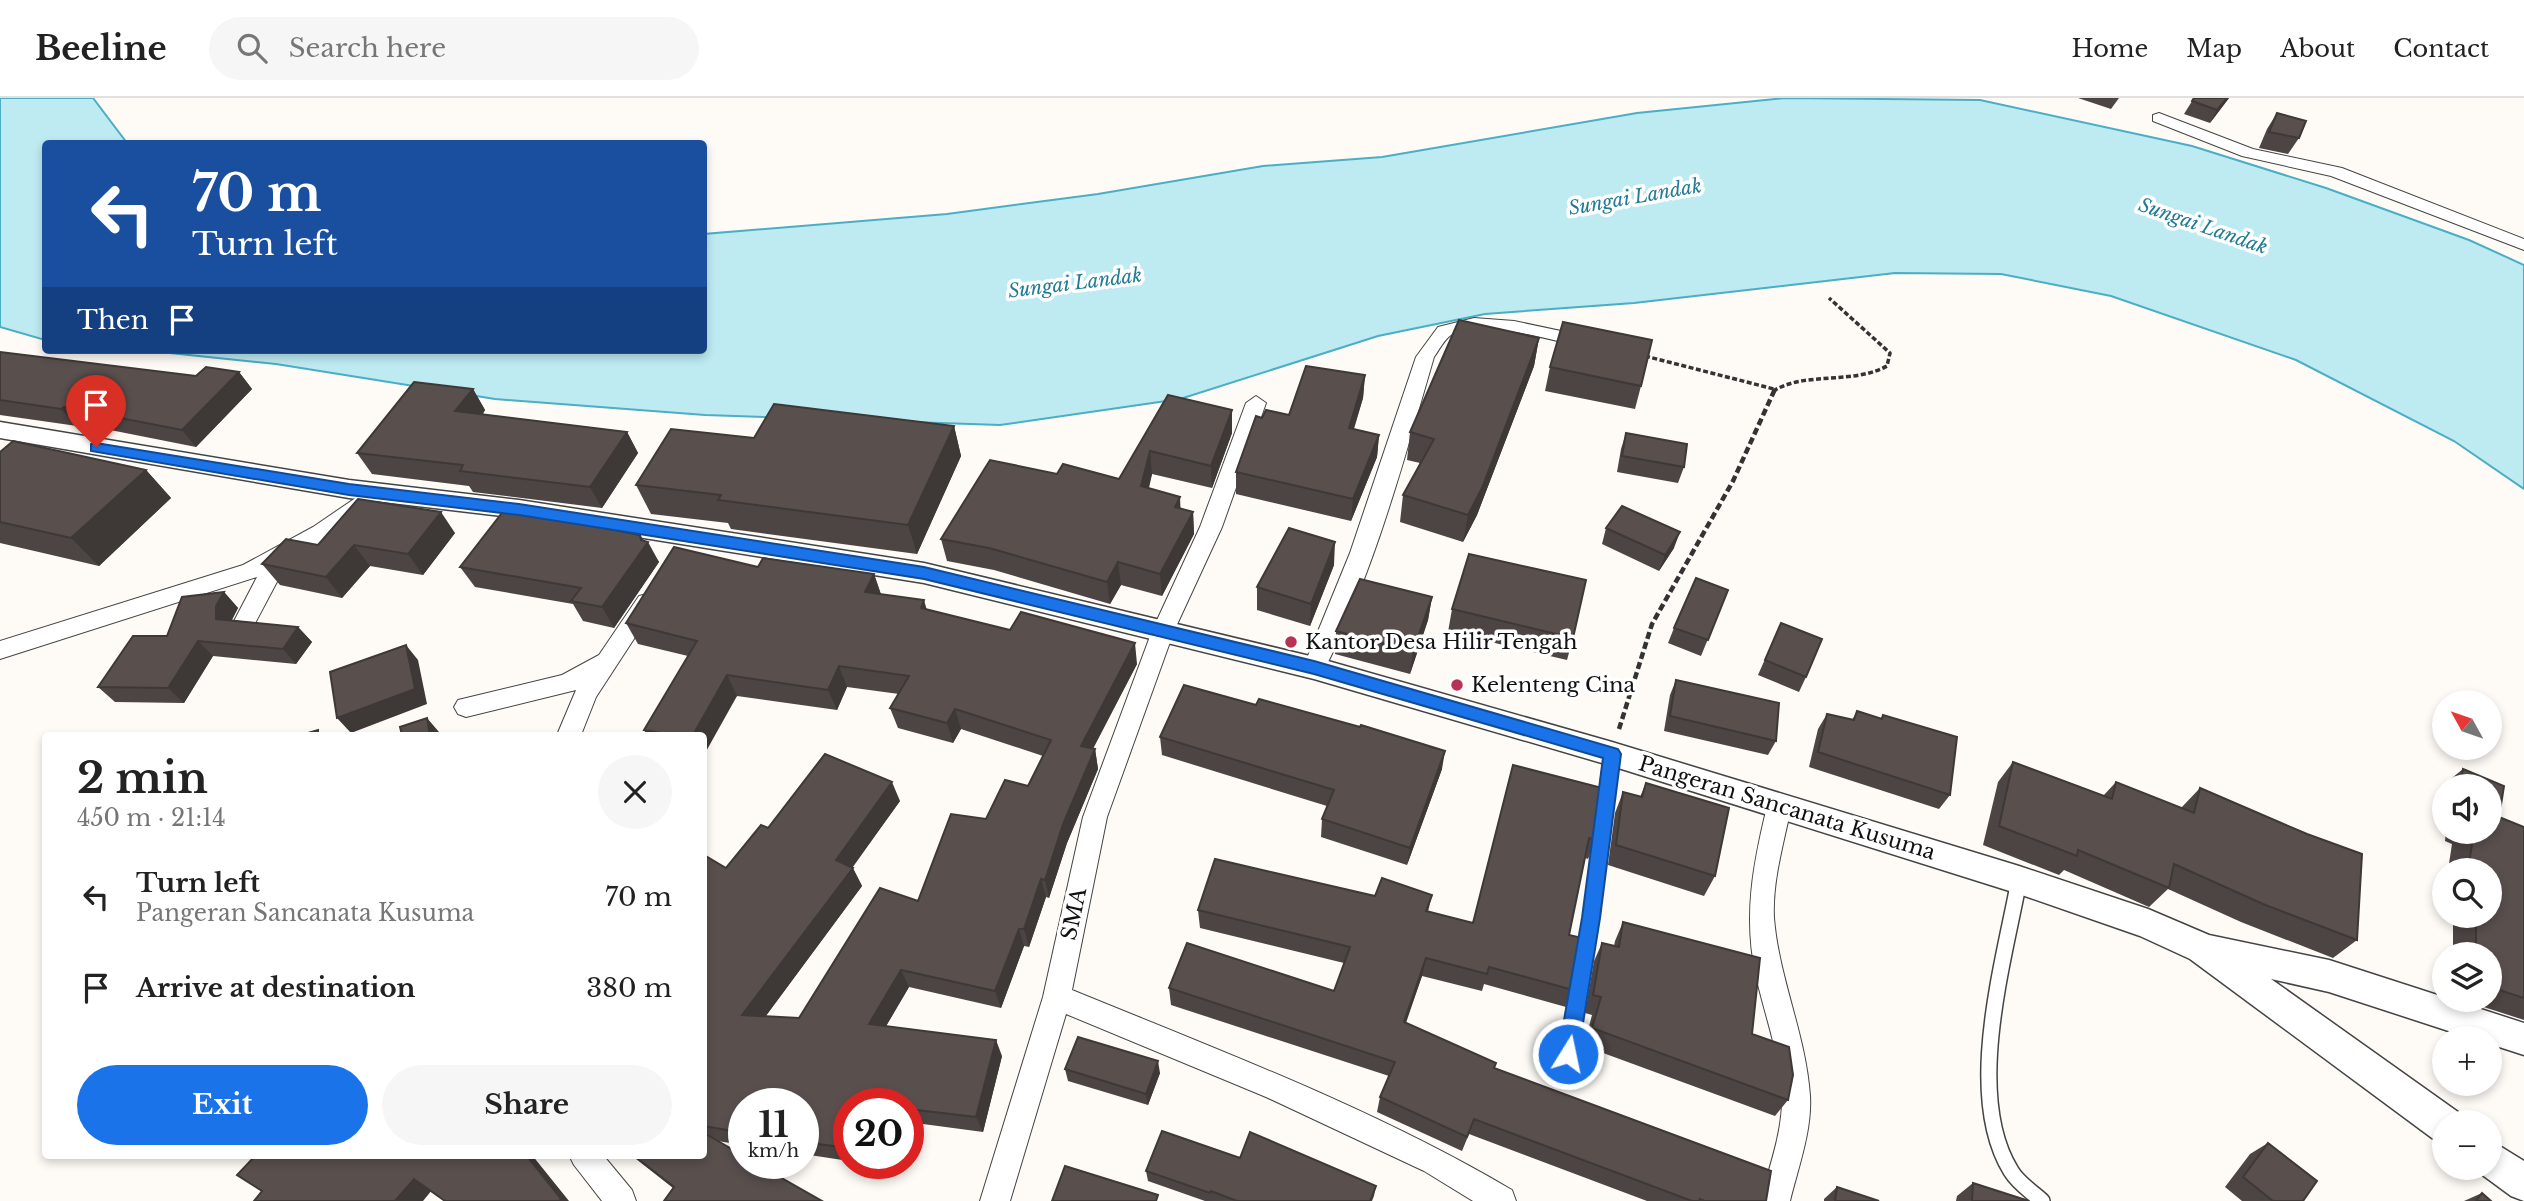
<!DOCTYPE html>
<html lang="en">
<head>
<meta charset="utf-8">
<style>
	:root { --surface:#fff; --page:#f6f6f6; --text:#222; --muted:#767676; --line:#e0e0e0; --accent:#1a73e8 }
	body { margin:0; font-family:"Libre Baskerville",serif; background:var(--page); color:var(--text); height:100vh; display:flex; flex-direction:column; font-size:26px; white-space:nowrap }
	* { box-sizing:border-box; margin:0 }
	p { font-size:23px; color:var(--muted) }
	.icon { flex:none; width:38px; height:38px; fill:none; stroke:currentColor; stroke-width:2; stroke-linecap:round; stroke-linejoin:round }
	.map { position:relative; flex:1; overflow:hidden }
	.side { position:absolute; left:42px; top:634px; width:665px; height:427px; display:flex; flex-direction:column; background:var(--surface); border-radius:7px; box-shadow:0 4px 10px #0003 }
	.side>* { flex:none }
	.hud { position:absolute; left:42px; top:42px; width:665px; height:214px; border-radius:7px; box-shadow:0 4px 10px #0003; background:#1a4fa0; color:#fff; overflow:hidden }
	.needle { width:46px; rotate:310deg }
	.tools { position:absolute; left:2432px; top:592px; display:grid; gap:14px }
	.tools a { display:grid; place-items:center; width:70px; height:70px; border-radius:50%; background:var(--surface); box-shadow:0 4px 10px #0003; font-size:35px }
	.speed { position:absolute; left:728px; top:990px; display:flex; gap:14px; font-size:35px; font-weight:700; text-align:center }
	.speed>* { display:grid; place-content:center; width:91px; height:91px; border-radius:50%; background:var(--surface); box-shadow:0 4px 10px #0003; line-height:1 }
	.speed small { font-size:18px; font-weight:400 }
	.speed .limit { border:10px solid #d22; background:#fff; color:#111 }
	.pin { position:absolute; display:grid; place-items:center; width:60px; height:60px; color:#fff; margin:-72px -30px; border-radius:50% 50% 50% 0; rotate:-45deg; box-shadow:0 0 7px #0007 }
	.pin .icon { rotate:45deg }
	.me { position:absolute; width:77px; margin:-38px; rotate:10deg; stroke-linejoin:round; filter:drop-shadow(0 0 5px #0008) }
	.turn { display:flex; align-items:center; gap:24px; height:147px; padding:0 35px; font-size:32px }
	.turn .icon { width:91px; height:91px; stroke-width:2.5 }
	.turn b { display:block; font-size:49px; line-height:60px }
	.then { display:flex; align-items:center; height:66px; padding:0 35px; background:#0003; gap:14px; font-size:26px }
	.round { display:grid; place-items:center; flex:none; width:74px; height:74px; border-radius:37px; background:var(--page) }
	.summary { display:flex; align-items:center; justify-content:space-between; height:119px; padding:0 35px }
	h1 { font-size:42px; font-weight:700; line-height:52px }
	.cta { display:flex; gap:14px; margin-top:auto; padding:14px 35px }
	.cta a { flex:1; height:80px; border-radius:42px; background:var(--accent); color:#fff; font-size:28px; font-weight:700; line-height:80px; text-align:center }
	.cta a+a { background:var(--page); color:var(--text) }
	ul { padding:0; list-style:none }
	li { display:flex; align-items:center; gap:21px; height:91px; padding:0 35px }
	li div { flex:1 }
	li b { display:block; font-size:26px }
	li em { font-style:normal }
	header { display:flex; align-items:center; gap:42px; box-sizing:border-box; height:98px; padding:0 35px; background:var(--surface); border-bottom:2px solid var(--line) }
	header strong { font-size:33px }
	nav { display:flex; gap:38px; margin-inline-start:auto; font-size:24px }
	.search { width:490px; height:63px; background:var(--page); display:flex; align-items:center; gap:18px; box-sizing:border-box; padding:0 24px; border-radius:38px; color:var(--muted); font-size:26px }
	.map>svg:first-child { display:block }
	.water { fill:#beeaf2; stroke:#4aaec4; stroke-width:2 }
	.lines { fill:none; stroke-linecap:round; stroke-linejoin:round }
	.service-casing { stroke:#444; stroke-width:18 }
	.minor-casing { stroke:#444; stroke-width:2 }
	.tertiary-casing { stroke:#444; stroke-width:3 }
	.path-far1 { stroke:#333; stroke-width:3.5; stroke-dasharray:5 2.5; stroke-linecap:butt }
	.path { stroke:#333; stroke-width:4.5; stroke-dasharray:7 3.5; stroke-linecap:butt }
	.service { stroke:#fff; stroke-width:15 }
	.minor { fill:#fff; fill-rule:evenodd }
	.tertiary { fill:#fff; fill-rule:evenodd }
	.wall { fill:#4d4543 }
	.shaded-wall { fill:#3e3837 }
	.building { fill:#59504e; stroke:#3e3837; stroke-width:2 }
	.route { fill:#1a73e8; stroke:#114b97; stroke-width:2 }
	.poi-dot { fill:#b83256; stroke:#fff; stroke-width:2.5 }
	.labels { text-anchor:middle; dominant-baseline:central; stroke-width:7; stroke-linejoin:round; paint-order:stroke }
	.far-water-label { font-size:19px; font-style:italic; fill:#217b94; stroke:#fff }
	.poi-label { font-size:21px; fill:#111; stroke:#fff; text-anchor:start }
	.street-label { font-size:21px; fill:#111; stroke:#fff }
</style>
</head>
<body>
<header>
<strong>Beeline</strong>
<div class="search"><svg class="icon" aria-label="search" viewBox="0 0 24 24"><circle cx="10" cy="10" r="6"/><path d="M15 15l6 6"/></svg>Search here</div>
<nav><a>Home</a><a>Map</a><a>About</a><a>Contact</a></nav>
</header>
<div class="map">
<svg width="2524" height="1103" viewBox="0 0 2524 1103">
	<rect width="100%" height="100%" fill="#fefbf6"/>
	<path class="water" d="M0,0H93L127,45L46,46L45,242L0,229Z
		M1785,0L1980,2L2192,48L2326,90L2469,142L2524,167V391L2454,343L2296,262L2111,198L2001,176L1895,175L1634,205L1485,216L1378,238L1180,301L1000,327L705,317L495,301L276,266L141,252H704V136L947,116L1098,96L1263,68L1382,59L1637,15Z"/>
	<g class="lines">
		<g class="service-casing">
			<path id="service" d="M2019,782C2004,864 1964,997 2011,1073C2018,1085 2032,1094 2042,1103
				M1568,956L1591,820L1612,656"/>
		</g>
		<g class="minor-casing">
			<path id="minor" d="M2159,15L2253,51L2342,70L2524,141V152L2331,78L2242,58L2153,23V17Z
				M1474,220L1514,223L1594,240L1596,244L1587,250C1555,243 1480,220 1451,237C1444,242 1439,252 1434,259C1403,365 1373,478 1322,576L1314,579L1306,576L1303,570L1350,455L1416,259L1438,229Z
				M1256,298L1266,305L1222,429L1174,533L1107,719L1072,892C1221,953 1373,1010 1512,1092L1516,1103H1473L1424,1073L1266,999L1066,916L1010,1103H980L1043,899L1083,719L1152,533L1200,429L1246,305Z
				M363,395L370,398L373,403L370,408L329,441L288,463L252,531L244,534L236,531L233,525L257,479L0,561V543L243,467L313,429Z
				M647,496L655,498L658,504L596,599L581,637H557L576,592L466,619L458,616L454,609L458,602L562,577L599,557L639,498Z
				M1779,698L1788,701L1791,709C1784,745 1772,783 1774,820C1779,881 1806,937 1810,998C1812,1033 1798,1070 1790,1103H1760C1769,1070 1783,1033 1782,998C1780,957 1765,918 1756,878C1743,819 1753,766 1767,709L1770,701Z
				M569,1057H603L632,1092L636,1103H602L574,1067Z"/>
		</g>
		<g class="tertiary-casing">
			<path id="tertiary" d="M0,324L349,382L519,402L924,465L1314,559L1612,644L2019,768L2148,811L2209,837L2329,862L2524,925V957L2490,946V940H2470L2329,894L2271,881L2458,1014L2461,1024H2445V1045L2432,1040L2190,861L2140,838L2019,796L1612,668L1314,581L924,485L519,420L349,400L0,340Z
				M2490,1042L2524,1063V1103L2511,1098L2477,1073L2476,1069H2490Z"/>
		</g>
		<path class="path-far1" d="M1645,258L1774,291
			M1773,293C1806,273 1852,287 1887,268L1890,255L1829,200"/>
		<path class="path" d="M1619,631L1652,526L1733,383L1775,291"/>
		<use href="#service" class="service"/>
		<use href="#minor" class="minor"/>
		<use href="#tertiary" class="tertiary"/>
	</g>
	<path class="wall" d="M2078,0H2119L2111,11Z
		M2194,0H2229L2210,25L2184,16Z
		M2277,15L2299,40L2288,56L2259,50L2267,31Z
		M1539,240L1534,268L1477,417L1463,444L1400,424L1403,397L1420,365L1407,362L1410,334Z
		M0,254L196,278L239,274L252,291L196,349L80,326L77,328L0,317Z
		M1550,269L1641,288L1635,311L1545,293Z
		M1365,277L1363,300L1354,331L1379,337L1377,359L1351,423L1236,396V374L1289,317Z
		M473,291L485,312L483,316L627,334L638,355L602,410L473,394L469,388L372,376L357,355Z
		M1168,297L1232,312V335L1212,390L1152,376L1149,390L1180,399V410L1193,414L1194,436L1162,498L1121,487L1110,506L994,472L947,463L941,441L1057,376L1119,381Z
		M954,328L961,358L917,456L731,431L728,425L651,416L636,387L754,340Z
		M1626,335L1684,369L1678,385L1617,374L1621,351Z
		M0,354L146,372L171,400L99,468L0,445Z
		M1606,430L1674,450L1659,473L1602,446Z
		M455,435L423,477L370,468L342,500L280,487L262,466L318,447Z
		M640,437L659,464L614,530L583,523L573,506L475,489L460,469Z
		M1334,467L1310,528L1257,512V489Z
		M758,469L874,476L881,496L927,511L1137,566L1093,651H1095L1098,671L1067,745L1049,800L1046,799L1029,849L1024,848L1001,910L909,889L886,928L1002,958L983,1034L908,1024V1006H849V1063L803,1056V1006H744V1047L717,1043L673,1090L631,1057H704V757L726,770L768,730L900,703L852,769L862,788L765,919L799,920L918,803L986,721L1028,688L1043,658L961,631L953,645L898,630L890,610L899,596L847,589L837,612L737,598L704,637H647L644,632L688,558L638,546L626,525Z
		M1728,492L1701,558L1668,545L1674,530Z
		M224,494L238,510L231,522L298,529L312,544L296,566L213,558L184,605L115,604L98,589Z
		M1432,499L1428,522L1410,576L1335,556L1336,533Z
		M1452,511L1573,540L1567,562L1448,534Z
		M1781,525L1806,579L1799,594L1758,577Z
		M1676,582L1776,643L1768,657L1664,633L1670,597Z
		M1857,613L1880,621L1883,617L1950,697L1939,711L1809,669L1818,631L1827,616L1852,622Z
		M1160,639L1442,671L1407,767L1321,739L1322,721L1327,708L1162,657Z
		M2013,664L2103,698L2116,684L2181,710L2200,690L2357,842L2333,860L2241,824L2168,791L2149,809L2064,772L2059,777L1983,747L1998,684Z
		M1513,667L1596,742L1588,761L1585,760L1569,837L1573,892L1566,909L1484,886L1482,893L1422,878L1406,925L1494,970L1766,1103H1647L1469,1036L1462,1053L1377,1014L1380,999L1389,978L1171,907L1169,890L1334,893L1344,865L1200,830L1198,812L1375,798L1432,797L1428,814L1473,825Z
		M2463,671L2504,688L2499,719L2524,729V922L2459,901H2490V856H2453V817H2490V772H2448L2452,746L2445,743L2446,733H2490V688H2445V720L2437,717L2442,688Z
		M1646,685L1715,778L1704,798L1608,767L1615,715L1623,694L1640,699Z
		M2445,794V809L2443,808Z
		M1623,824L1752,936L1788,1002L1775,1018L1584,948L1592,917L1585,915L1594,863L1602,845L1614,848L1615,843Z
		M1065,971L1160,975L1148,1007L1068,983Z
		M2268,1045L2303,1103H2242L2225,1089L2250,1056Z
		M1240,1060L1376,1088L1374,1098L1372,1103H1205L1148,1083L1146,1073Z
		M1973,1085L2029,1103H1956L1957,1098Z
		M1837,1089L1879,1103H1824V1101Z
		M2482,1095L2491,1103H2464Z"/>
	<path class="shaded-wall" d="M2227,0H2229L2210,25L2217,12Z
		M1539,240L1534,268L1477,417L1463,444L1468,417Z
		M239,274L252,291L196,349L182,332Z
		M1365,277L1363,300L1347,352L1349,330Z
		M473,291L485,312L469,334L455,313Z
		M64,309L80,326L77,328L61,311Z
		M1232,312V335L1212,390L1211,368Z
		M954,328L961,358L917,456L908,427Z
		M627,334L638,355L602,410L590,389Z
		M1379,337L1377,359L1351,423L1353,401Z
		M1150,353L1152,376L1143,411L1141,388Z
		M146,372L171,400L99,468L71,440Z
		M1180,399L1181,422L1175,409Z
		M441,414L455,435L423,477L408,456Z
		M1193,414L1194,436L1162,498L1160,476Z
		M1680,434L1674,450L1659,473L1665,457Z
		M640,437L646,448L648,444L659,464L614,530L602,509L641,442Z
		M1335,444L1334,467L1310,528L1311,506Z
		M354,447L370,468L342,500L326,479Z
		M1118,464L1121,487L1110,506L1107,484Z
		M874,476L881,497L865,494Z
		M224,494L238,510L231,524L216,521V508Z
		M1432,499L1428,522L1410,576L1413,553Z
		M924,502L930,523L921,510Z
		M298,529L312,544L296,566L283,551Z
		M198,543L213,558L184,605L168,590Z
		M1135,545L1137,566L1084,667L1081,648Z
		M406,547L418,562L427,606L351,635L337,620Z
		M839,568L847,589L837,612L828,592Z
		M727,577L737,598L704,657V637H693Z
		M955,611L961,631L953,645L947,625Z
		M427,620L439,634L440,637H430Z
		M1095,651L1098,671L1067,745L1049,800L1045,782L1063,726Z
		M1445,653L1442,671L1407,767L1410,750Z
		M892,684L900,703L845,780L836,762Z
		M853,770L862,788L754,934L742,917Z
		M1041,781L1046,799L1029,849L1024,831Z
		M1019,831L1024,848L1001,910L995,893Z
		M1426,860L1422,878L1400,940L1404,924Z
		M901,872L909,889L878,942L869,926Z
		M996,942L1002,958L983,1034L976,1019Z
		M1158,963L1160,975L1148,1007L1146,996Z
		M849,1028V1059L841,1049Z
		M526,1057H532L569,1103H559Z
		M414,1081L432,1092L423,1103H395Z"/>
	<path class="building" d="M2194,0H2227L2217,12L2192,3Z
		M2277,15L2306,23L2299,40L2269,34Z
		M1459,222L1539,240L1482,390L1468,417L1403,397L1434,341L1410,334Z
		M1563,224L1652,242L1641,288L1550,269Z
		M0,254L196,278L206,269L239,274L182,332L64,309L61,311L0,302Z
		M1306,268L1365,277L1349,330L1379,337L1353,401L1236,374L1256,318L1262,320L1266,312L1289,317Z
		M414,284L473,291L455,313L627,334L590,389L460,373L463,367L357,355Z
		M1168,297L1232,312L1211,368L1150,353L1141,388L1180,399L1175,409L1193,414L1160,476L1118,464L1107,484L989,450L941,441L990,362L1057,376L1063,366L1119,381Z
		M774,306L954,328L908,427L718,402L721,397L636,387L671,331L754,340Z
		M1626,335L1687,346L1684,369L1622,358Z
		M13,343L146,372L71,440L0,424V354Z
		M358,401L441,414L408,456L354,447L326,479L262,466L286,441L318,447Z
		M1622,408L1680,434L1665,457L1606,430Z
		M505,411L640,437L641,442L648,444L602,509L571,503L581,490L460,469Z
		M1289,430L1335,444L1311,506L1257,489Z
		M674,449L758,469L763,460L874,476L865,494L924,502L921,510L1010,532L1021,514L1135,545L1081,648L1095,651L1063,726L1045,782L1041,781L1024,831H1019L995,893L901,872L869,926L996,942L976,1019L908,1011V1006H873L857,1004L856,1006H849V1028L841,1049L803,1044V1006H744V1035L704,1028V757L726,770L761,727L768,730L825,656L892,684L836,762L853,770L742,917L799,920L880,790L918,803L951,716L986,721L1005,682L1028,688L1051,642L955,611L947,625L890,610L909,578L839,568L828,592L727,577L693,637H672L644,632L697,543L626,525Z
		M1469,456L1586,482L1573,540L1452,511Z
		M1696,480L1728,492L1708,542L1674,530Z
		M1360,481L1432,499L1413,553L1336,533Z
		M224,494L216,508V521L298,529L283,551L198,543L168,590L98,589L133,538H167L182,499Z
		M1781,525L1822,541L1806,579L1765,562Z
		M406,547L415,591L337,620L330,574Z
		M1676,582L1779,605L1776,643L1670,618Z
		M1184,587L1256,607L1259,601L1360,629L1361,627L1445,653L1410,750L1322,721L1334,692L1160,639Z
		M1857,613L1882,621L1883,617L1957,639L1950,697L1818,654L1827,616L1854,622Z
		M427,620L430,637H402L400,629Z
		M318,632V637H301Z
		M2013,664L2112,701L2116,684L2194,715L2200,690L2307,736L2362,756L2357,842L2263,806L2174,766L2169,790L2078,752L2077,758L1999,728Z
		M1513,667L1602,690L1596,742L1589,740L1569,837L1582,840L1573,892L1489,869L1487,876L1426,860L1404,924L1496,965L1494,970L1771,1073L1766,1103H1705L1700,1101L1699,1103H1692L1474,1021L1467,1039L1380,999L1395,964L1169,890L1187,845L1334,893L1350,849L1198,812L1215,761L1375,798L1382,780L1432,797L1426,813L1473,825Z
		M2463,671L2504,688L2499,719L2524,729V900L2490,889V856H2476V817H2490V772H2468L2474,733H2490V688H2460Z
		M1646,685L1729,710L1715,778L1616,747L1623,694L1642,699Z
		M1623,824L1760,860L1752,936L1789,949L1793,977L1788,1002L1592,930L1601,899L1593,897L1602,845L1619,849Z
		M1078,939L1158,963L1146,996L1065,971Z
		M1162,1033L1240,1060L1250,1034L1376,1088L1370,1103H1237L1211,1093L1210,1095L1146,1073Z
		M704,1035L744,1058V1066H757L822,1103H664L674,1089L633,1057H704Z
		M2268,1045L2317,1083L2303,1103H2273L2243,1079Z
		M256,1057H526L561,1101L559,1103H445L414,1081L395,1103H254L262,1093L237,1077Z
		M1065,1068L1158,1097L1156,1103H1052Z
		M1973,1085L2029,1103H1972Z
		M1837,1089L1879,1103H1835Z
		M2482,1095L2491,1103H2476Z"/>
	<path class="route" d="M96,345L349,386L519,406L924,469L1314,563L1618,651L1621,656L1600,820L1578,956L1575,962L1568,965L1561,962L1558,956L1582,820L1603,660L1314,576L924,481L519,417L349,397L91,353V346Z"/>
	<g class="poi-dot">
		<circle cx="1291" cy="544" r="7"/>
		<circle cx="1457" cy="587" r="7"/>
	</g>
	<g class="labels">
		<g class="far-water-label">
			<text transform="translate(1635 99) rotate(-10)">Sungai Landak</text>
			<text transform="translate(2203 128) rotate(19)">Sungai Landak</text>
			<text transform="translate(1075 185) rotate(-7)">Sungai Landak</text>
		</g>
		<g class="poi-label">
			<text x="1305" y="544">Kantor Desa Hilir Tengah</text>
			<text x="1471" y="587">Kelenteng Cina</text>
		</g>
		<g class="street-label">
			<text transform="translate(1787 710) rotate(17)">Pangeran Sancanata Kusuma</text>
			<text transform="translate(1074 816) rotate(-78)">SMA</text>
		</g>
	</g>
</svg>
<div class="tools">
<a><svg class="needle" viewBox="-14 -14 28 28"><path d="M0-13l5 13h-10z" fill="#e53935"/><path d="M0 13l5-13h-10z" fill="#767676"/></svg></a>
<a><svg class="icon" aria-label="sound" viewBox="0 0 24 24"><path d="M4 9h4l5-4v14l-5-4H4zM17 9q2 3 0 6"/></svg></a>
<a><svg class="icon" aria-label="search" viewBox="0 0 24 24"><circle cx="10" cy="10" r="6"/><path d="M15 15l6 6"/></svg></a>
<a><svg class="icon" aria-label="layers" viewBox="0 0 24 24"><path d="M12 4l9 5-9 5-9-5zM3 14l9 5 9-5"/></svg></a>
<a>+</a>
<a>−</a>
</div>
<div class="speed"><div>11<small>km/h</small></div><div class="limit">20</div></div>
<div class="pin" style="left:96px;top:349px;background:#d93025"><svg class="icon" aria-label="arrive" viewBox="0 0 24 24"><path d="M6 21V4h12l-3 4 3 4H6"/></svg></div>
<svg class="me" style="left:1568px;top:956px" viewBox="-20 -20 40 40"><circle r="17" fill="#1a73e8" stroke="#fff" stroke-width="3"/><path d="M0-11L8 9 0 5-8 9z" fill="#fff"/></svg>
<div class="hud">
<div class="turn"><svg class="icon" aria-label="left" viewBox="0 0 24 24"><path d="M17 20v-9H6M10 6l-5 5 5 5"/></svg><div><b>70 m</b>Turn left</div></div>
<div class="then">Then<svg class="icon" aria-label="arrive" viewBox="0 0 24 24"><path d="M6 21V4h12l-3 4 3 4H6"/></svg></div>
</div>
<section class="side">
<div class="summary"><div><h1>2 min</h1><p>450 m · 21:14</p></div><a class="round"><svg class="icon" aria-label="close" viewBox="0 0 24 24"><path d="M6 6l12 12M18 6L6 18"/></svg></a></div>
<ul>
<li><svg class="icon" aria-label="left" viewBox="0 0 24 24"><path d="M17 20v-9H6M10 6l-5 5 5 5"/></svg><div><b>Turn left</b><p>Pangeran Sancanata Kusuma</p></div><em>70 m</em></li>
<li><svg class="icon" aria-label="arrive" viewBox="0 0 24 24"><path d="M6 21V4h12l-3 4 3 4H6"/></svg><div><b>Arrive at destination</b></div><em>380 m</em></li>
</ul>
<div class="cta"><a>Exit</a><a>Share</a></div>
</section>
</div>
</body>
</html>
